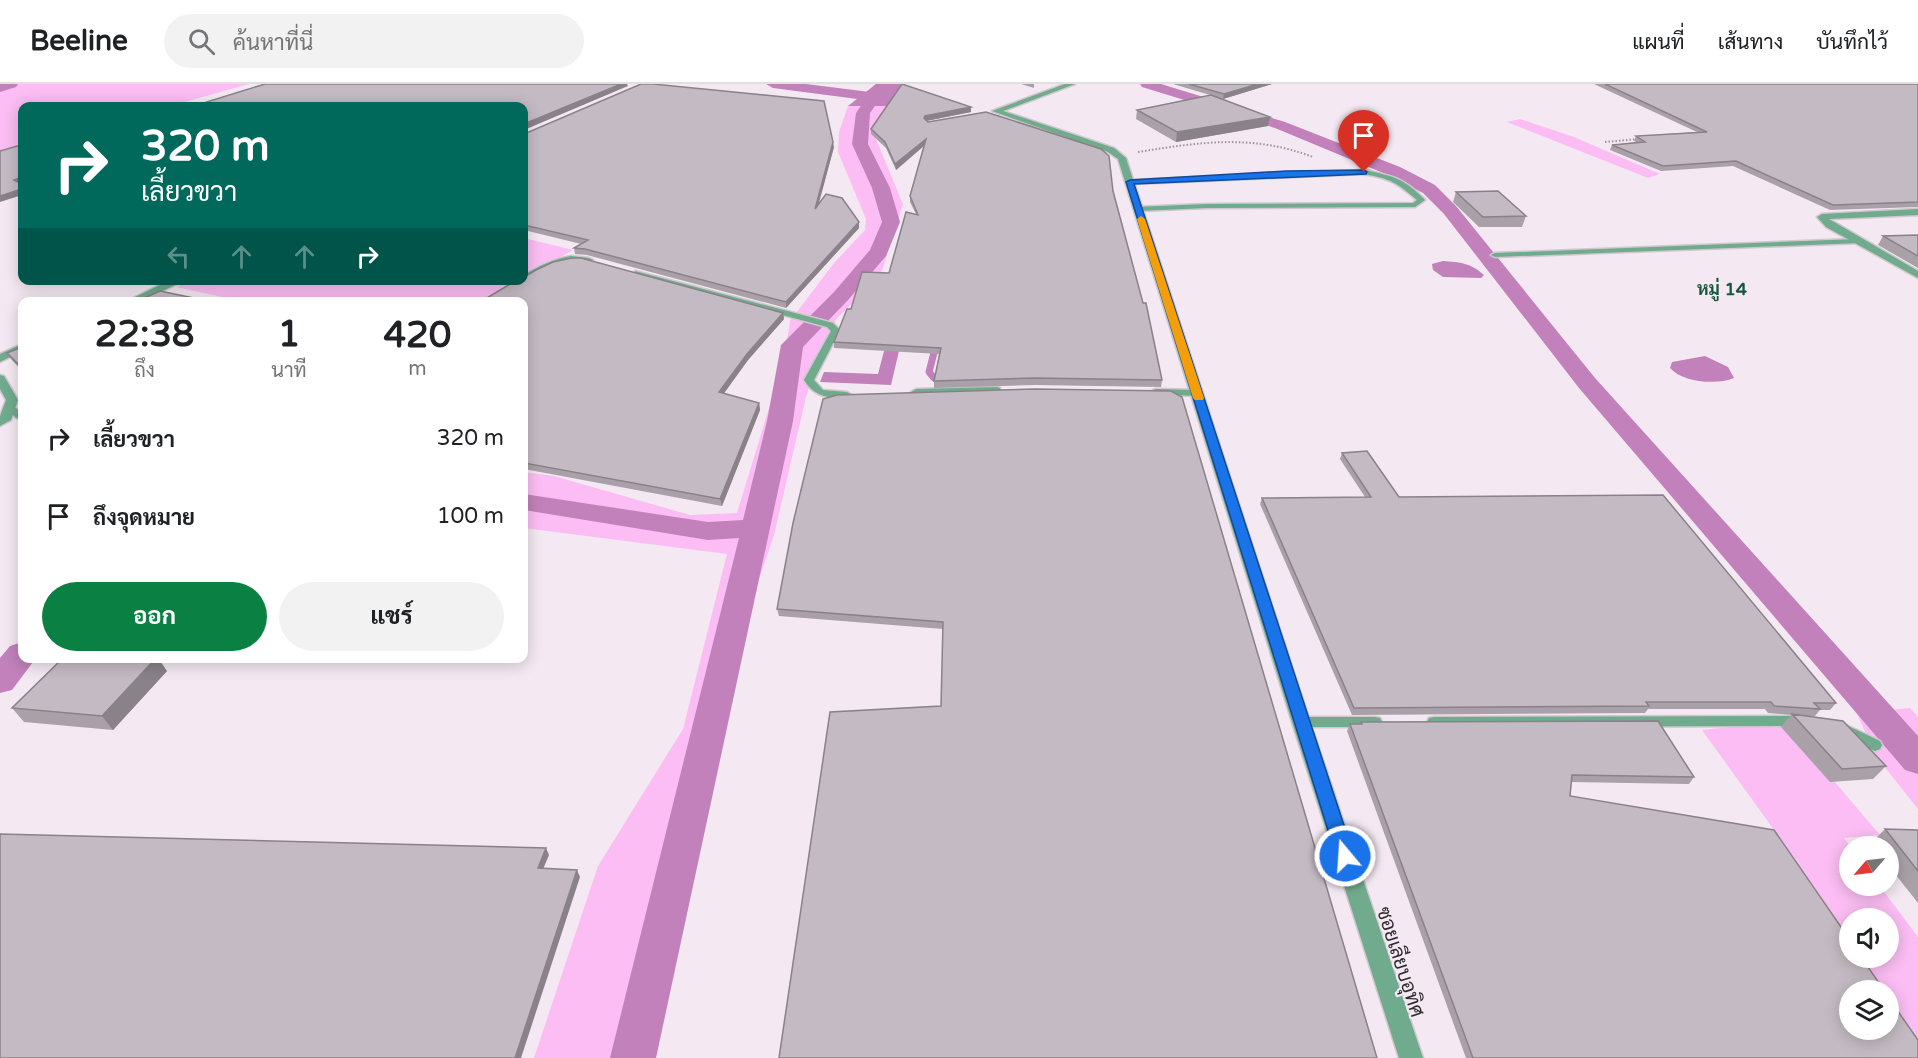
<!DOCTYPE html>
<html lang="th">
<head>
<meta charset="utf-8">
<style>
	:root { --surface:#fff; --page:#f2f2f2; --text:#202124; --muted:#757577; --line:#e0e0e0; --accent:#0b8043 }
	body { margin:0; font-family:"Varela Round",Sarabun,sans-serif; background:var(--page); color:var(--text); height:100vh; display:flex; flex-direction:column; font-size:22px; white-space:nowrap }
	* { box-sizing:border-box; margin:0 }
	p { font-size:20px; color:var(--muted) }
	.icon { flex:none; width:33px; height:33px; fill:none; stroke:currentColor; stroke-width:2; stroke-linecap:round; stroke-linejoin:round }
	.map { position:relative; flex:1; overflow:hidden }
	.details { position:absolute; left:18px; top:213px; width:510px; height:366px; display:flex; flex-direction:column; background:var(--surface); border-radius:12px; box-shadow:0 3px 15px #0003 }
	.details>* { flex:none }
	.hud { position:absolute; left:18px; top:18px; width:510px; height:183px; border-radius:12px; box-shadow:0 3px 15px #0003; background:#00695c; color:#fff; overflow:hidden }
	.needle { width:39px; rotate:242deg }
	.fabs { position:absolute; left:1839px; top:752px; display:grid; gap:12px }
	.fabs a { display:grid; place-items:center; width:60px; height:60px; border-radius:50%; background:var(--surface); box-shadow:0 3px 15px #0003; font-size:30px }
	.pin { position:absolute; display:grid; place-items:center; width:51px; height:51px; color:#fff; margin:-62px -26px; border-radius:50% 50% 50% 0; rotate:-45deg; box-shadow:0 0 6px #0007 }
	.pin .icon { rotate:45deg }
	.me { position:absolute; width:66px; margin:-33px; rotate:342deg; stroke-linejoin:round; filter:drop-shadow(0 0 4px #0008) }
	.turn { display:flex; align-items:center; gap:21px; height:126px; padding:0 24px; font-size:27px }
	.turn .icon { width:78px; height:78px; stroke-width:2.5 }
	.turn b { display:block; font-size:42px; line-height:51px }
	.lanes { display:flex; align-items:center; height:57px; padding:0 24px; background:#0003; justify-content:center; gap:30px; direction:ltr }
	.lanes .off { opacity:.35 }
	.eta { display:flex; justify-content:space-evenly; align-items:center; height:102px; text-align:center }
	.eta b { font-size:36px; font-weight:700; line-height:42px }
	.primary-button { display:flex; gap:12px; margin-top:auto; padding:12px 24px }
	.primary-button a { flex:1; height:69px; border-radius:36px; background:var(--accent); color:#fff; font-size:24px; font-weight:700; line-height:69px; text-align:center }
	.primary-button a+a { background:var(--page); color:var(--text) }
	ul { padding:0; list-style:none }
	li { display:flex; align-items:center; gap:18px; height:78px; padding:0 24px }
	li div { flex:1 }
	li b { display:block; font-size:22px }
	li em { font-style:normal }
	header { display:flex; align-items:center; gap:36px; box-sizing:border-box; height:84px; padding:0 30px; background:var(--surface); border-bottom:2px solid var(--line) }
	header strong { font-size:28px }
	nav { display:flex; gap:33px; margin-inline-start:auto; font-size:21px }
	.search { width:420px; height:54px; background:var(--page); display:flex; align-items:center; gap:15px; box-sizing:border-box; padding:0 21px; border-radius:33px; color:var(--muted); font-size:22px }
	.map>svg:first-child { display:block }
	.green { fill:#fbbdf3 }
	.water { fill:#c281ba }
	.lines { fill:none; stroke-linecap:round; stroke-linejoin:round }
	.stream { stroke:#c281ba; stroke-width:7 }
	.canal { fill:#c281ba; fill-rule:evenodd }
	.lane-casing { stroke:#d0c7cf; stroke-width:3 }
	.street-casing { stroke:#d0c7cf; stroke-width:3 }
	.path { stroke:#9a9399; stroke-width:2; stroke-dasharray:1.5 2; stroke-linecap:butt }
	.lane { fill:#70ab8d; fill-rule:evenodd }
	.street { fill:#70ab8d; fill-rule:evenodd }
	.wall { fill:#a9a0a8 }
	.shaded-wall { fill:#898288 }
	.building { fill:#c4bac3; stroke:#898288; stroke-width:1.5 }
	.route { fill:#1a73e8; stroke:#114b97; stroke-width:1.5 }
	.slow { fill:#f59e0b }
	.labels { text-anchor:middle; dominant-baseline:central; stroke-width:4.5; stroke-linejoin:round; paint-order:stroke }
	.far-neighbourhood-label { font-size:18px; font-weight:bold; fill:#16583d; stroke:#f4e9f2 }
	.street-label { font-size:20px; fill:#2e2a2d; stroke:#f4e9f2 }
</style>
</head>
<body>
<header>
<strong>Beeline</strong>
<div class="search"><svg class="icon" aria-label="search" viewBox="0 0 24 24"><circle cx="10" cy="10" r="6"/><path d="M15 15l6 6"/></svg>ค้นหาที่นี่</div>
<nav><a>แผนที่</a><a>เส้นทาง</a><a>บันทึกไว้</a></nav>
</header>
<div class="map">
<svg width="1918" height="974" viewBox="0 0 1918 974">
	<rect width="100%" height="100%" fill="#f4e9f2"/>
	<path class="green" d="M0,0H249L171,22H22V65L0,72Z
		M848,22H887L873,48L903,120L880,193L837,234L823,260L806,313L774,451L741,548L646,974H534L598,782L683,645L727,470L524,444V388L554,392L690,431L737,429L769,324L787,257L790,237L834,179L865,146L866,135L838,68L839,48Z
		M1520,35L1574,53L1660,90L1648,94L1507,38Z
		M524,154L573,166L524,194Z
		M193,196L518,197L480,218H245L176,203Z
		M1910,624L1918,633V725L1875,671L1857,629Z
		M1783,637L1880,751L1844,754L1850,762V801H1879L1918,853V961L1889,917L1888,906H1881L1859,873H1888V834H1850L1849,859L1769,739L1702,646Z"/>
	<path class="water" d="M876,0H903L887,22H848Z
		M1443,177C1460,178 1471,179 1484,191L1481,194L1443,193L1433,186L1432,180Z
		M884,267H899L891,301L820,298L824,288L878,290Z
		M1705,272L1728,283L1734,294C1717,301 1683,299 1670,284L1672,278Z"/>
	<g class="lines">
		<path class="stream" d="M936,261L929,288L934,294L945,296"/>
		<path class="canal" d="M0,0H18L16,3L0,8Z
			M766,0H806L870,8L876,0H890L870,29L868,60L890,104L900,138L886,172L848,216L803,263L793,337L656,974H610L739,454L708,456L524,426V410L708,438L743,436L767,337L781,261L834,208L870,166L882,138L872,104L852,60L856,29L865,16L773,4Z
			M1140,0H1161L1285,38L1400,83L1435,101L1456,122L1595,294L1918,652V690L1905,686L1579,304L1444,130L1423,109L1388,91L1275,44L1142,3Z
			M22,558V574H36L12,606L0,609V574L10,562Z"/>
		<g class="lane-casing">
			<path id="lane" d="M1364,86C1393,92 1404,94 1425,116L1415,123L1207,124L1138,127L1134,125L1135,123L1207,120L1413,119L1417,116C1396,98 1391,95 1364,90L1130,100L1127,98L1130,96Z
				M1857,155L1861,157L1860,159L1495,173L1491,171L1495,169Z
				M571,172L589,174L593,176C586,180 573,176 564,178C549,181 538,192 524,196V191C539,182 553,175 571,172Z
				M635,187L833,239L840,246L814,296L823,306L847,308L852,311L850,313C832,316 814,313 804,296L831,247L827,243L635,191Z
				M997,303L1000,304V308L916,311L911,308L916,305Z
				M1156,305L1197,306L1202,309L1197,312L1153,310V306Z
				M11,321L22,328V336C16,335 10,329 6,324Z
				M1801,632L1806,633L1808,637L1806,641L1801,642L1434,643L1429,642L1427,638L1429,634L1434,633Z
				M1301,633H1375L1380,634L1382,638L1380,642L1375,643H1301L1296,642L1294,638L1296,634Z
				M1842,639L1880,657L1882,661L1880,665L1875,667L1870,665L1837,648L1835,644L1837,640Z"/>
		</g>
		<g class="street-casing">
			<path id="street" d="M1065,0H1075L1003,27L1114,64L1126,74L1310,638L1423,974H1399L1292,638L1118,75L1108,68L992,27Z
				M1918,125V131L1829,135L1918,187V194L1826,143L1817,133L1822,130Z
				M170,196H185L140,218H125Z
				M22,260V267L0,278V270Z
				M0,291L4,292L18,316L11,336L0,342V332L6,316L0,305Z"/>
		</g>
		<path class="path" d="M1605,58L1639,55
			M1138,68C1201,58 1252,50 1313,73"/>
		<use href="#lane" class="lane"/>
		<use href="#street" class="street"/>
	</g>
	<path class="wall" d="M1021,0H1034V4Z
		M1173,0H1272L1223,15L1217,13L1268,42L1176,58L1136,35L1137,26L1210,11Z
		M1594,0H1918V123L1830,126L1733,82L1661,87L1610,66L1612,61L1636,58L1634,57L1636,52L1697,48Z
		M971,23V28L926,37L1113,107L1162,296L1161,303L1035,301L934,304V297L939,270L834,264V258L851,225L889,189L916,130L910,118V112L924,62L896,86L886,64L871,50V45Z
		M524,50L834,63L818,120L859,138V144L786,224L587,171L575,170L574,164L581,160L524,146Z
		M1456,108L1526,132L1522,143H1479L1453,118Z
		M1918,151V184L1878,161L1883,152Z
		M524,218L783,229L784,235L748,276L723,310L759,319L760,326L722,422L524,385Z
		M22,263V287L11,275L7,269Z
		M1035,305L941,622L943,545L779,532L777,525Z
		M1342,369L1399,413L1836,619L1830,626H1820L1815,632H1806L1886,682L1873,695L1830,698L1781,643L1791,631L1768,629L1765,625H1648L1645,629L1352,631L1260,420L1262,414L1365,413L1340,375Z
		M167,587L113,646L24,638L12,624Z
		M1361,638L1694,693L1689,700L1571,698L1570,712L1918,974H1466L1347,647L1350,640H1360Z
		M1885,745L1918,746V819L1888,781V762H1874L1871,759Z"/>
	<path class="shaded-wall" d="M621,0H627L628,2L524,46V40Z
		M1258,0H1272L1223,15L1224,10Z
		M971,23V28L926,37L924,34L925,32Z
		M1270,33L1268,42L1176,58L1177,48Z
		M926,55V60L896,86L895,80Z
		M833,58L834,63L816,130L815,125Z
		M22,93V99L17,101L14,96Z
		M22,105V111L0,118V112Z
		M859,138V144L786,224V218Z
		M783,229L784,235L748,276L720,315L719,308L747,270Z
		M759,319L760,326L722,422L720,415Z
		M156,574H158L167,587L113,646L102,632Z
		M546,764L549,771L541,790L538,784Z
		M577,786L580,793L521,974H515Z"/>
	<path class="building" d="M265,0H621L524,40V22H204L197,21Z
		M641,0H653L824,17L833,58L815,125L826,110L842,114L859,138L786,218L585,165L574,164L588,156L524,141V50Z
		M902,0L971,23L925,32L924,34L928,38L986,28L1101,65L1109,72L1113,107L1143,219H1146L1162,296L1035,294L934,297L941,264L834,258L847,225H851L862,188L889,189L906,128L918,131L910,112L926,55L895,80L885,58L871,45Z
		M1189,0H1258L1224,10Z
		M1605,0H1918V118L1833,121L1736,77L1663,82L1612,61L1645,58L1636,52L1707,48Z
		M1211,11L1270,33L1177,48L1137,26Z
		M17,62L22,64V93L14,96L22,100V105L0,112V67Z
		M1498,107L1526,132L1483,133L1456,108Z
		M1918,151V172L1883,152Z
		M572,174H581L783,229L747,270L719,308L759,319L720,415L524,379V218H480L517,196H524V193L536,186L553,178Z
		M160,207L213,218H135Z
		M22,263V284L7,269Z
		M1035,305L1171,307L1182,313L1377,974H779L830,628L941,622L943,538L777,525L793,439L823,315L837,311Z
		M1367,367L1399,413L1663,411L1836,619H1814L1820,625L1774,622L1771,618H1646L1649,622L1354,624L1262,414L1371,413L1342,369Z
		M63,574H156L102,632L12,624Z
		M1792,630L1843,637L1886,682L1842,685Z
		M1658,637L1694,693L1572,691L1570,712L1774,746L1850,856V873H1861L1884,906H1850V945H1888V913L1918,956V974H1473L1350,640H1362L1361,638Z
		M1885,745L1918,746V787Z
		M0,750L546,764L538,784L577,786L515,974H0Z"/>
	<path class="route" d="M1364,86L1367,88L1366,90L1134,100L1354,772L1351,778L1345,780L1339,778L1336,772L1126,98L1130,96L1286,87Z"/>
	<path class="slow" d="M1141,132L1145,135L1204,314L1203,316H1195L1193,314L1137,135Z"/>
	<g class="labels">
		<g class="far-neighbourhood-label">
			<text x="1722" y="205">หมู่ 14</text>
		</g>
		<g class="street-label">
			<text transform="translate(1400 878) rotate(72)">ซอยเลียบอุทิศ</text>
		</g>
	</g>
</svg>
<div class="fabs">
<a><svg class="needle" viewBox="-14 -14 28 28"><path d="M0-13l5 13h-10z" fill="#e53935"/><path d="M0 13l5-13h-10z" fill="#757577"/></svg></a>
<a><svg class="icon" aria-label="sound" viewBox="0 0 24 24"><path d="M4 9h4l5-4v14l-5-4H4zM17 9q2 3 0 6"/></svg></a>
<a><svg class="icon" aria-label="layers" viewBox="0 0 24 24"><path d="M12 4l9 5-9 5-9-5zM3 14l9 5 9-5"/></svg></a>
</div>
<div class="pin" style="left:1364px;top:88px;background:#d93025"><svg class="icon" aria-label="arrive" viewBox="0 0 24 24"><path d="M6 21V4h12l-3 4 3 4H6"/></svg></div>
<svg class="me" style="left:1345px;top:772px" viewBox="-20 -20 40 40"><circle r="17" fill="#1a73e8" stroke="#fff" stroke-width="3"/><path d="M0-11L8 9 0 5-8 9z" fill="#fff"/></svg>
<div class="hud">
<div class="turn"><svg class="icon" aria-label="right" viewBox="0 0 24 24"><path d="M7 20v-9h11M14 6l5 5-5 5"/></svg><div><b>320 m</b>เลี้ยวขวา</div></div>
<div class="lanes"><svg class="icon off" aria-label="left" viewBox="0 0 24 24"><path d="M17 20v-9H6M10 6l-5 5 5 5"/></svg><svg class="icon off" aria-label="ahead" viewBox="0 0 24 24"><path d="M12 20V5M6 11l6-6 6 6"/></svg><svg class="icon off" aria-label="ahead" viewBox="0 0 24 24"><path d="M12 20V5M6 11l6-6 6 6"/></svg><svg class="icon" aria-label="right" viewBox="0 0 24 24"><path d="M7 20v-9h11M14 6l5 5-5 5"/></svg></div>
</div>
<section class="details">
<div class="eta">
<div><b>22:38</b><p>ถึง</p></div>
<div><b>1</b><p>นาที</p></div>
<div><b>420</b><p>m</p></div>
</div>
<ul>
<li><svg class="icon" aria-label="right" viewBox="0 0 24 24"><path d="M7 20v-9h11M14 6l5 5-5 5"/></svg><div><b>เลี้ยวขวา</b></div><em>320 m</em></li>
<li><svg class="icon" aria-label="arrive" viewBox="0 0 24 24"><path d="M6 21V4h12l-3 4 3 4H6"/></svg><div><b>ถึงจุดหมาย</b></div><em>100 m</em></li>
</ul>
<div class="primary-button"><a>ออก</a><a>แชร์</a></div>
</section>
</div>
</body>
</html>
